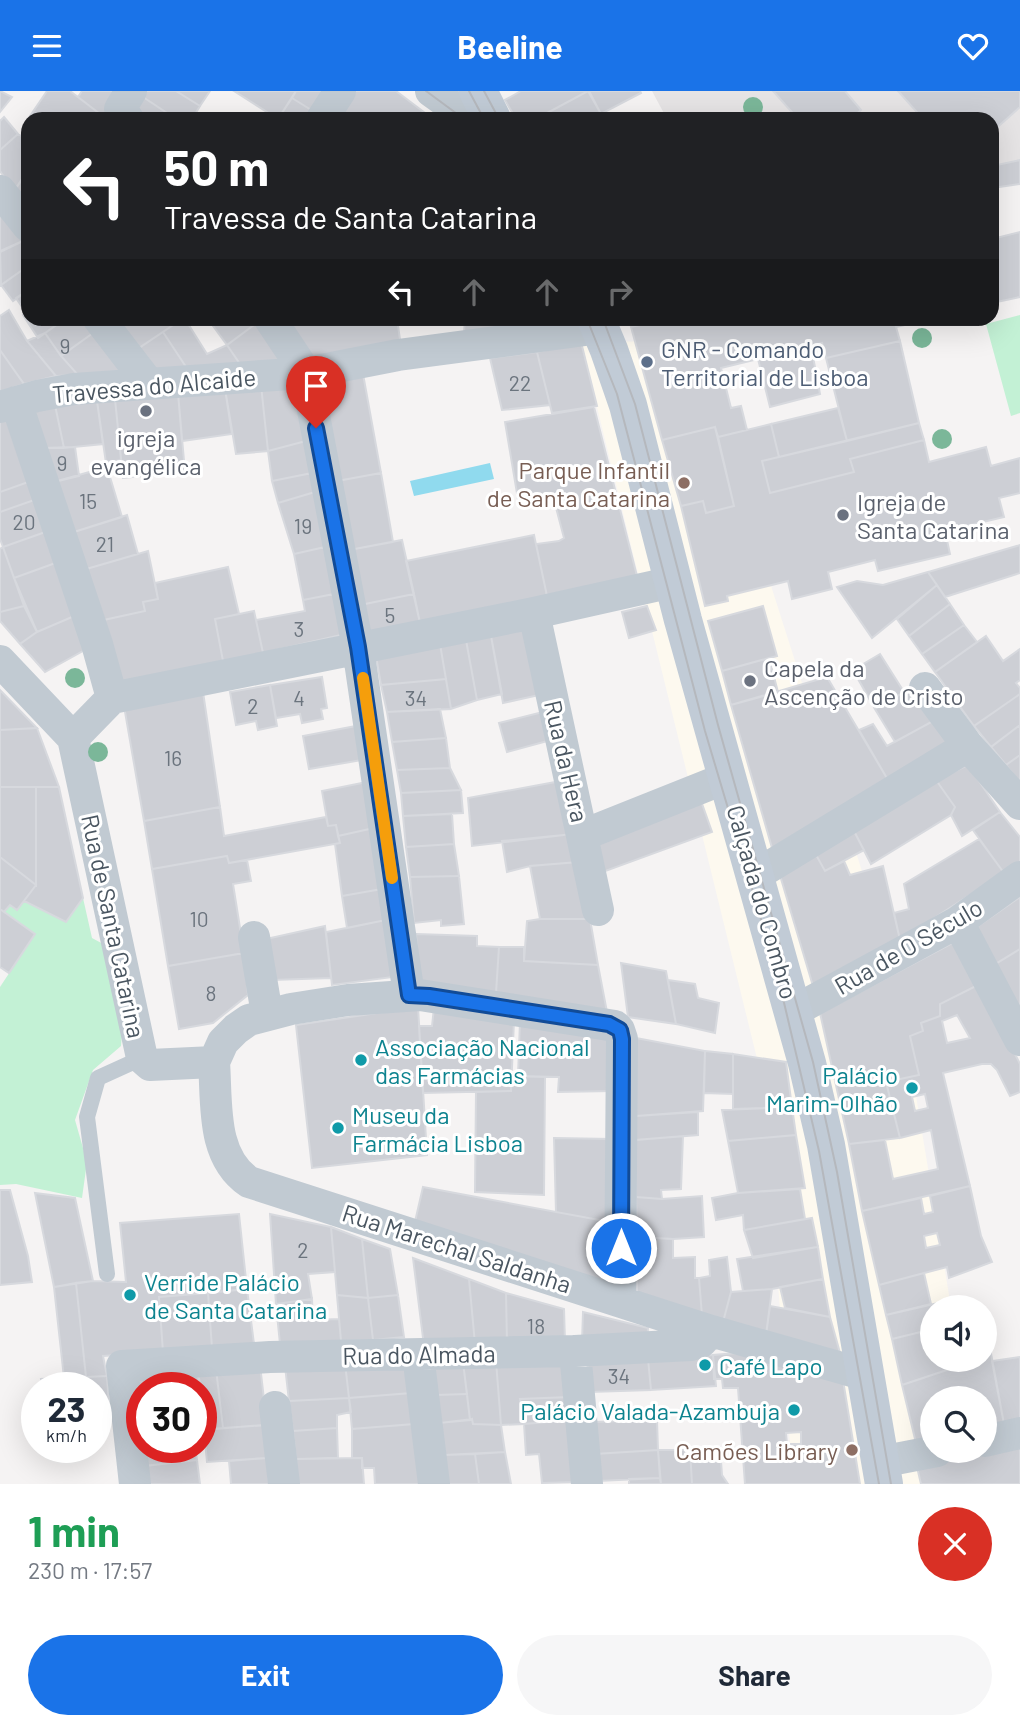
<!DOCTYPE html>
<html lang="en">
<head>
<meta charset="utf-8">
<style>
	:root { --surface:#fff; --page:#f6f6f7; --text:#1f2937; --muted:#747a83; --accent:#1a73e8 }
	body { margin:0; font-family:Barlow,sans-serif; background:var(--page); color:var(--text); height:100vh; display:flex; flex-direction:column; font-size:26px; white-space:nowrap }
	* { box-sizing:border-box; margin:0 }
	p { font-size:23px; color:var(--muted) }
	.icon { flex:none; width:38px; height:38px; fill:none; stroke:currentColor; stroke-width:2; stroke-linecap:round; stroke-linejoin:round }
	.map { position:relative; height:1393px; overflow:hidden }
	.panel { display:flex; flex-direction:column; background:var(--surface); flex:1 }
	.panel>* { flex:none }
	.guide { position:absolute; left:21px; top:21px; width:978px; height:214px; border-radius:21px; box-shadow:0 7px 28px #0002; background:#202124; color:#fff; overflow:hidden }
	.tools { position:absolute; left:920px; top:1204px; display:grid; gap:14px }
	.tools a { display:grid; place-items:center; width:77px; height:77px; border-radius:50%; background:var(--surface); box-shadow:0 7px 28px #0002; font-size:35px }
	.speed { position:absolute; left:21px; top:1281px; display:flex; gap:14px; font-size:35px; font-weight:700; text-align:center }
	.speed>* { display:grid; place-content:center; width:91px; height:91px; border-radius:50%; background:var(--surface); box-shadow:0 7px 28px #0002; line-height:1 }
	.speed small { font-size:18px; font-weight:400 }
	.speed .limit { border:10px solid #d22; background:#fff; color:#111 }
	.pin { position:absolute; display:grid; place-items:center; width:60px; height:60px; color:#fff; margin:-72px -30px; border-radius:50% 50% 50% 0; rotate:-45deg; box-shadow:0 0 7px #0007 }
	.pin .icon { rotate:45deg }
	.me { position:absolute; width:77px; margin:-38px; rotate:0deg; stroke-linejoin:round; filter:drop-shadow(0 0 5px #0008) }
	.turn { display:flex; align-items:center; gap:24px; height:147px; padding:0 28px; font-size:32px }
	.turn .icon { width:91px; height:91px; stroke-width:2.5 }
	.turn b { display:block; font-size:49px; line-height:60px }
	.lanes { display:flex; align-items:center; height:66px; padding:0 28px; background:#0003; justify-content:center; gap:35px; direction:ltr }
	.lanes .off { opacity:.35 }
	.round { display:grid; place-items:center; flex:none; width:74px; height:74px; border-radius:37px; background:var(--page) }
	.summary { display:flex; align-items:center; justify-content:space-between; height:119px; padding:0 28px }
	h1 { font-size:42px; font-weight:700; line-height:52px; color:#1e9e55 }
	.cta { display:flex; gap:14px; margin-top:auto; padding:14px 28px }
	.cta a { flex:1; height:80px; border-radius:42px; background:var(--accent); color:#fff; font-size:28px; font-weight:700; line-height:80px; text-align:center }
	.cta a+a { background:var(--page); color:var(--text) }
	header { display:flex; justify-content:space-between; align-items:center; height:91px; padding:0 28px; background:var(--accent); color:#fff; font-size:32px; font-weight:700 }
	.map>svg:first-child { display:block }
	.commercial { fill:#fdf9ef }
	.education { fill:#e6e4e5 }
	.green { fill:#c3f1d5 }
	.water { fill:#90daee }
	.building { fill:#cdcfd5; stroke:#d7d9de; stroke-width:2; fill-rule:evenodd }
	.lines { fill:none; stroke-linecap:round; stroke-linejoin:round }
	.lane { stroke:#c1cad2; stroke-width:16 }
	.street { stroke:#c1cad2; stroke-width:32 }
	.secondary { stroke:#c1cbd6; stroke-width:38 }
	.tram { stroke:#b5b8bd; stroke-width:2 }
	.tree { fill:#7bb799 }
	.route-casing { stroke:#114b97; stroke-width:18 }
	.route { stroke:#1a73e8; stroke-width:12 }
	.slow { stroke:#f59e0b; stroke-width:12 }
	.service-dot { fill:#5c6f8a; stroke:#fff; stroke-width:2.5 }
	.worship-dot { fill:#6b7280; stroke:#fff; stroke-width:2.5 }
	.education-dot { fill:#8d6e63; stroke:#fff; stroke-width:2.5 }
	.culture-dot { fill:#0f9aa8; stroke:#fff; stroke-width:2.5 }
	.labels { text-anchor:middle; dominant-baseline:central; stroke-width:6; stroke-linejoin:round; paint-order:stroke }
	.number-label { font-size:21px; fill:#6b747e }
	.service-label { font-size:24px; fill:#4e5e75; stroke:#fff; text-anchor:start }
	.street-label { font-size:24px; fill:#4a5661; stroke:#fff }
	.worship-label { font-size:24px; fill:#5b616d; stroke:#fff; text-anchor:start }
	.education-label { font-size:24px; fill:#785e54; stroke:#fff; text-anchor:end }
	.culture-label { font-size:24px; fill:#0d838f; stroke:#fff; text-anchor:start }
</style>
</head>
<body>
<header><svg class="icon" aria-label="menu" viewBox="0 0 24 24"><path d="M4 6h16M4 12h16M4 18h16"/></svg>Beeline<svg class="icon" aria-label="heart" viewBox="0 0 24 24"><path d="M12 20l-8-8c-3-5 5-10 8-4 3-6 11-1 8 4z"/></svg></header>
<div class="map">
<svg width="1020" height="1393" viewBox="0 0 1020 1393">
	<rect width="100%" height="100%" fill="#f5f3f3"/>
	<path class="commercial" d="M693,250L897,890L951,1216H933V1269H959L965,1307H933V1360H974L979,1393H793L763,992L581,251Z"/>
	<path class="education" d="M652,0H1020V93L992,97V28H667Z"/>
	<path class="green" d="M1020,224V322L1011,325L986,233Z
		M83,807L92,847L105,854L123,929L121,955L93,979L75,1029L87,1071L82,1107L16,1093L0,1094V896L35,843L4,821L10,814L24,810L66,831Z"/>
	<path class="water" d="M490,372L494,388L414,405L410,390Z"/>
	<path class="building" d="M0,0L12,6L0,21Z
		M47,0H70L104,26L103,28H28Z
		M82,0H122L104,26L78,6Z
		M138,0H176L200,15L192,28H176L137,2Z
		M176,0H210L200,15Z
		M234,0H296L278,28Z
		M296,0H331L316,22L292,7Z
		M349,0H396L433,28H332Z
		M521,0H588L536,28H516L505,9Z
		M588,0L601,23L602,28H536Z
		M589,0H640L641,2L601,23Z
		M773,0H845L861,19L851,28H798Z
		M898,0H1020V16L992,41V28H923Z
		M137,2L176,28H137Z
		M292,7L316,22L312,28H278Z
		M4,26L18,43L0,59V30Z
		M18,43L28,49V80L14,100L0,80V59Z
		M1020,69V93L992,97V75Z
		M24,85L28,88V118L14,100Z
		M0,115L25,149L0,160Z
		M1020,141V206L992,212V148Z
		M25,149L28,153V175L1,194L0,161Z
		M28,175V199L13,210L1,194Z
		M28,199V220L26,222L16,207Z
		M9,219L27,250L56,285L24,293L0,259V225Z
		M28,220V228H65L38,247L23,224Z
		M65,228H83L93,242L61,265L45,242Z
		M115,228H182L136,259Z
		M182,228H185L207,263L227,254L242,276L190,282L163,241Z
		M208,228H256L258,231L227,254Z
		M282,228H397L401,255L310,269Z
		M465,228H568L464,242Z
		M667,228H931L896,236L900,250L826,267L822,252L811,255L820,303L770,316L758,268L721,277L731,317L741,315L747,339L718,346L715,336L662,349L631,236Z
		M258,231L288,272L242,276L227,254Z
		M163,241L190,282L156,285L136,259Z
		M45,242L61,265L78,284L56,285L27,250Z
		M93,242L129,280L78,284L61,265Z
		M900,250L919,332L847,350L826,267Z
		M581,251L597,315L552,322L537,261Z
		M0,259L24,293L0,301Z
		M537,261L550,314L502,319L490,267Z
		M363,283L381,382L337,390L319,289Z
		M295,291L306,350L268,360L261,294Z
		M261,294L268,360L236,363L225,298Z
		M225,298L232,343L182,350L178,302Z
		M178,302L185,381L123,387L115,308Z
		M115,308L121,369L106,372L97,310Z
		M97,310L103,353L64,357L55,314Z
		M55,314L64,357H43L30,317Z
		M594,316L637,485L547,505L536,453L559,450L564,447L554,409L519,414L505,331Z
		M838,317L847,350L779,366L771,333Z
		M11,323L34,389L0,401V327Z
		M919,332L924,349L850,368L854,381L770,402L762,370Z
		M771,333L779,366L762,370L770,402L854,381L850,368L924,349L929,371L986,356L991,375L1020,367V402L999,407L1004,426L945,440L950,463L878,480L875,469L828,481L832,498L792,508L788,490L727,505L728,510L705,515L681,415L703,410L706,422L734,415L718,346Z
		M715,336L734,415L706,422L703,410L681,415L662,349Z
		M306,350L312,382L272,390L268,360Z
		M75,356L79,385L54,391L43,357Z
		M107,376L122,426L71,442L54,391Z
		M312,382L315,401L278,412L272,390Z
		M381,382L393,451L349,459L337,390Z
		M34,389L40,407L0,421V401Z
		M315,401L325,456L294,463L278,412Z
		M40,407L51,439L3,456L0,448V421Z
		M127,424L138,463L83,479L71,442Z
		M51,439L61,470L14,487L3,456Z
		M534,444L547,505L420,532L406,470Z
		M402,449L414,503L360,514L349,459Z
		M1020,454V482L945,506L928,481Z
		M3,456L24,515L0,521V458Z
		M325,456L334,503L303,509L294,463Z
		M148,460L158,508L143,511L145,520L99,530L83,479Z
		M61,470L79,523L37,541L14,487Z
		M228,476L239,523L215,528L223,570L119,594L99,530L145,520L143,511L158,508L155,492Z
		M928,481L937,494L872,547L837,496L857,490L883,494Z
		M937,494L950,513L909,545L897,528Z
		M334,503L341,544L263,562L256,529L305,520L303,509Z
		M414,503L420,532L365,543L360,514Z
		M950,513L964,534L922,563L909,545Z
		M24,515L37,541L20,553L0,530V521Z
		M647,515L656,539L629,547L622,521Z
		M763,515L777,565L722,580L708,530Z
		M254,520L263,562L223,570L215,528Z
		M79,523L90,556L45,581L20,553L37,541Z
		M964,534L977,551L935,581L922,563Z
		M523,539L539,604L503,612L491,545Z
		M491,545L502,603L477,609L466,549Z
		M986,545L1003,570L1020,558V589L1016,592L1020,597V603L974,635L935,581Z
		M466,549L477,609L451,618L440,553Z
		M440,553L446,588L381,594L376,565Z
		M880,563L904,601L875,618L853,579Z
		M769,567L778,601L731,614L722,580Z
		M322,586L327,617L321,618L323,628L302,632L300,623L276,627L270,594Z
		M827,586L888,689L772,757L731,614Z
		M446,588L451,618L387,621L381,594Z
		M270,594L277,635L258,639L256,630L236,634L230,601Z
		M912,597L935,629L895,651L875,618Z
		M0,599L37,637L0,639Z
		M203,601L220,716L144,730L124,615Z
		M1020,603V634L991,656L974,635Z
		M440,618L446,647L392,651L387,621Z
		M543,621L551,649L507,661L499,632Z
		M935,629L952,653L888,689L859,639L873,633L887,655Z
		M1020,634V664L1006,674L991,656Z
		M356,635L362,669L309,678L303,645Z
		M37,637L59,696H0V639Z
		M446,647L450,677L397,679L392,651Z
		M1020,664V692L1006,674Z
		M968,674L1000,721L962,745L951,724L955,716L936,689Z
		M450,677L461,699L401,702L397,679Z
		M936,689L955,716L951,724L871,773L854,740Z
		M561,690L573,743L472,755L468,707Z
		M367,691L374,737L338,745L336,734L328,735L322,700Z
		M0,696H36V794L0,766Z
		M36,696H59L83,807L66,831L24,810L36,794Z
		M461,699L463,722L403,725L401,702Z
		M700,707L712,741L600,782L591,748Z
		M220,716L224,745L326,726L328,735L336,734L340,752L229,772L227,765L152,778L144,730Z
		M1000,721L1020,746V772L1004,782L973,739Z
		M452,723L454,753L406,756L403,725Z
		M374,737L382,798L342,805L335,753L340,752L338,745Z
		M854,740L864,759L825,780L815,762Z
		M573,743L578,771L530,775L507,781L502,750Z
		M979,748L1004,782L900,849L894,822L909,818L904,793Z
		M454,753L459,785L410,786L406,756Z
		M815,762L825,780L844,770L850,784L883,775L900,849L813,895L779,781Z
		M227,765L229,772L247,769L251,790L233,793L244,862L168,875L152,778Z
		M0,766L36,794L17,819L10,814L4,821L0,818Z
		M578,771L590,828H540L530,775Z
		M459,785L464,833L441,835V829L414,832L410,786Z
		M382,798L386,829L347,837L342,805Z
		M1020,806V858L992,875L971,840Z
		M0,818L35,843L9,882L0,876Z
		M540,828H590L598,874L524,870L527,830Z
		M386,829L393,886L332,894L326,841Z
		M325,835L331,887L272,889L266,848Z
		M416,843L477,845V855L499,856L496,902L419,891Z
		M958,849L980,893L940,913V925L921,932L923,940L910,945L919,984L886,991L900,1047L849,1053L820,922Z
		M499,856H524V870L598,874L607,921L496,902Z
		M1020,858V920L992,875Z
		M244,862L248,904L213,932L179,938L168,875Z
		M621,872L666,880L676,933L628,926Z
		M668,889L695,893L698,907L719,912L715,942L676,933Z
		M980,893L1020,973V1001L1010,1005L997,979L991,973H982L943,982L970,1095L862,1120L849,1053L885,1049L893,1088L938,1078L931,1039L900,1047L886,991L919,984L910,945L923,940L921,932L940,925V913ZM957,924L970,947L947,952L942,930ZM925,1003L928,1017L915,1020L912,1006Z
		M418,916L427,1064L312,1077L296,934Z
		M434,917L514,929L511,1000L423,1002L419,935H432Z
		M520,930L611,944V1000L558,1001L559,986L518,985Z
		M636,947L705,960L703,1020L636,1025Z
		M705,960L733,963V1003L704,1002Z
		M733,963L786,971L792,1016L733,1018Z
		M511,985L545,986L544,1104L475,1101L476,1001L511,1000Z
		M792,1016L796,1044L728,1050L722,1019Z
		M698,1021V1044L636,1049V1025Z
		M796,1044L805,1097L738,1102L728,1050Z
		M683,1045L681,1098L661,1099L662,1108L636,1106V1049Z
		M554,1047L611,1048L610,1131L556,1121Z
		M970,1095L981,1145L992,1171L949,1187L947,1176L879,1194L862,1120L921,1107L924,1123L933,1121L930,1105ZM937,1142L940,1154L926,1157L924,1145Z
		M423,1096L610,1131V1197L414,1135Z
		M800,1098L805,1128L744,1139L743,1124L716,1129L712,1107L738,1102Z
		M0,1099H10L28,1165L32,1191L0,1194Z
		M35,1102L75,1107L93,1190L54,1196Z
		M702,1105L704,1146L673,1148L637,1146L636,1106L662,1108Z
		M239,1123L247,1198L159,1206L163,1261L103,1265L107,1285L86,1286L76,1192L93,1190L126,1191L120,1132Z
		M270,1123L331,1136L335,1181L308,1183L312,1208L276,1213Z
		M812,1127L818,1156L753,1167L744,1139Z
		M331,1136L362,1148L368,1207L337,1204Z
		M637,1146L673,1148V1167L695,1166V1187H699L702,1225L637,1204Z
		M362,1148L390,1158L398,1204L368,1207Z
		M818,1156L823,1188L772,1198L743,1200L737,1168Z
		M727,1166L731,1201L723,1231L702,1225L699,1187L710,1185L709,1169Z
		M413,1167L469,1188L475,1253L424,1255Z
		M924,1182L931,1213L886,1224L879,1194Z
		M469,1188L506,1202L507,1252L475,1253Z
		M823,1188L830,1226L785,1217L780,1196Z
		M76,1192L86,1286L64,1287L54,1196Z
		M247,1198L254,1253L212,1257L208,1202Z
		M772,1198L766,1244L723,1231L731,1201Z
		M208,1202L212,1257L163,1261L159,1206Z
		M506,1202L564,1218L565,1251L507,1252Z
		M337,1204L368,1207L373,1249L341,1250Z
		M398,1204L404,1246L373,1249L368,1207Z
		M312,1208L313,1229L339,1228L341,1250L280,1253L276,1213Z
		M947,1210L949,1216H933V1238L892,1248L886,1224Z
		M770,1215L830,1226L840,1262L766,1244Z
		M583,1221L648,1237L647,1251H582Z
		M933,1238V1269H954L956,1276L902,1294L892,1248Z
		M990,1257L1004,1333L985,1337V1307H933V1348L916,1352L902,1294L956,1276L967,1269H985V1259Z
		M737,1262L843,1289L860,1393H745L738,1297H723L722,1288H714L713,1264ZM801,1341V1353H787L786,1342Z
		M713,1264L716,1295L651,1299L648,1268Z
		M568,1266L570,1306L520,1308L524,1333L501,1334L496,1270Z
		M1020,1266V1330L1004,1333L992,1270Z
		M648,1268L651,1299L590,1301L587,1270Z
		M496,1270L501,1334L473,1333L472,1328L470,1329L463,1271Z
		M407,1271L411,1302L349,1307L345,1272Z
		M463,1271L467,1303L436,1304L431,1272Z
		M345,1272L349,1307L289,1310L285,1275Z
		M260,1274L267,1334L223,1337L216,1278Z
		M197,1278L200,1297H142V1312L135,1283Z
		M197,1278H216L223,1337L204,1339L201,1297Z
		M107,1285L109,1316H96V1297H42L41,1288Z
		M411,1302L414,1333L352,1338L349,1307Z
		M467,1303L470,1329L439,1332L436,1304Z
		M570,1306L572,1329L524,1333L520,1308Z
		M349,1307L351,1321L337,1324V1337L293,1340L289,1310Z
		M472,1328L473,1333L501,1334L505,1361L444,1364L439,1332Z
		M572,1329L577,1391L542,1392L539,1363L526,1364L524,1333Z
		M657,1329L658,1359L595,1363L593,1331Z
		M414,1333L422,1393H375L374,1377H362V1367H352V1338Z
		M263,1334L267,1367L207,1371L204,1339Z
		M337,1337L338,1367L296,1368L293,1340Z
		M1020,1355V1393H921L917,1376Z
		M143,1356H195L197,1369L145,1375Z
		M720,1356L722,1384L728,1393H692L690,1359Z
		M658,1359H690L692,1393H661Z
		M658,1359L660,1387L598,1390L595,1363Z
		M505,1361L511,1393H479L475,1363Z
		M475,1363L479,1393H448L444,1364Z
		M267,1367L269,1393H231L229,1370Z
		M362,1367L364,1393H298L296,1368Z
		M197,1369L200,1393H147L145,1375Z
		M660,1387L661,1393H629V1388Z"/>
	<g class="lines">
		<path class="lane" d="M107,1183L87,1026L98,987L142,967"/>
		<path class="street" d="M431,0L470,28
			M128,28L120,18L131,0
			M322,28L340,0
			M0,100L28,135
			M99,228L149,293
			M270,228L306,282L358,557L409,904
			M16,311L97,553L112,607
			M0,316L37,305L74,298L306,282L398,264L600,237
			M534,522L598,819
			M0,570L73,647L142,967L150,974L214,971
			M925,597L968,655L1020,713
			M73,647L112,607L534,522L673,491
			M583,744L726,687
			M756,784L968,655
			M958,831L1020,949
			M254,846L267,923
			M794,920L958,831L1020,786
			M214,971C217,1012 211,1065 249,1091L711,1240L866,1284
			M214,971L223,951L236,938L249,929L291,918L348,909L420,904L615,935L619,939L622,948L620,1210
			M575,1260L587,1393
			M420,1280L434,1393
			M275,1316L284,1393
			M985,1350L1020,1342
			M880,1371L937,1360
			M135,1393L122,1275L270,1266L575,1260L691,1254L701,1251L711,1240"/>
		<path class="secondary" d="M478,0L492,28
			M596,228L609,259L628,314L683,529L807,972L826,1054L884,1393"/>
		<path class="tram" d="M426,0L464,28
			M469,0L484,28
			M484,0L499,28
			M587,228L617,303L705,640L777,882L819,1060L879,1393
			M603,228L635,313L718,634L813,971L837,1081L891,1393"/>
	</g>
	<g class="tree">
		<circle cx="753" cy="16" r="10"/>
		<circle cx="922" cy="247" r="10"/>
		<circle cx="942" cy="348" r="10"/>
		<circle cx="75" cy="587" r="10"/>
		<circle cx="98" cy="661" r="10"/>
	</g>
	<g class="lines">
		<g class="route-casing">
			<path id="route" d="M316,337L358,556L409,904L429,905L609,933L620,939L622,948L621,1157"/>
		</g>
		<use href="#route" class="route"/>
		<path class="slow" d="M363,587L392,787"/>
	</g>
	<circle class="service-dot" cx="647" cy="271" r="7"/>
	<g class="worship-dot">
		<circle cx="146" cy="320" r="7"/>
		<circle cx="843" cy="424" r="7"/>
		<circle cx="750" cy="590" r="7"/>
	</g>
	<g class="education-dot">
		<circle cx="684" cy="392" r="7"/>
		<circle cx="852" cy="1359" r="7"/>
	</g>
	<g class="culture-dot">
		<circle cx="361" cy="969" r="7"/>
		<circle cx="912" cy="997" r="7"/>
		<circle cx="338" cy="1037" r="7"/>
		<circle cx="130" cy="1204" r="7"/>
		<circle cx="705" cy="1274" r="7"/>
		<circle cx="794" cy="1319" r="7"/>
	</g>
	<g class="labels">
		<g class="number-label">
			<text x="65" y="254">9</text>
			<text x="520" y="291">22</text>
			<text x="62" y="371">9</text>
			<text x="88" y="409">15</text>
			<text x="24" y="430">20</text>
			<text x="303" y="434">19</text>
			<text x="105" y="452">21</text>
			<text x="390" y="523">5</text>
			<text x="299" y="537">3</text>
			<text x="299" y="606">4</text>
			<text x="416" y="606">34</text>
			<text x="253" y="614">2</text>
			<text x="173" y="666">16</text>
			<text x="199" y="827">10</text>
			<text x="211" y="901">8</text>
			<text x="303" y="1158">2</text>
			<text x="536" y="1234">18</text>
			<text x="619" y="1284">34</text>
		</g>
		<g class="service-label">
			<text x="661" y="257">GNR - Comando<tspan x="661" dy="28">Territorial de Lisboa</tspan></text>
		</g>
		<g class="street-label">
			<text transform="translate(154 294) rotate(-5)">Travessa do Alcaide</text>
			<text transform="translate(567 670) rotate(77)">Rua da Hera</text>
			<text transform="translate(763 811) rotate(74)">Calçada do Combro</text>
			<text transform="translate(114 835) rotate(78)">Rua de Santa Catarina</text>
			<text transform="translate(908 855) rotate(-30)">Rua de O Século</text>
			<text transform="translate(457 1157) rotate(18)">Rua Marechal Saldanha</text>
			<text transform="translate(419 1263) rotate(-1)">Rua do Almada</text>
		</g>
		<g class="worship-label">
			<text x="146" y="346" text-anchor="middle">igreja<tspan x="146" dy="28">evangélica</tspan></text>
			<text x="857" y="410">Igreja de<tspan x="857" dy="28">Santa Catarina</tspan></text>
			<text x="764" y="576">Capela da<tspan x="764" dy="28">Ascenção de Cristo</tspan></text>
		</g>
		<g class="education-label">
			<text x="670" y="378">Parque Infantil<tspan x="670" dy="28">de Santa Catarina</tspan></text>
			<text x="838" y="1359">Camões Library</text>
		</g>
		<g class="culture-label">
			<text x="375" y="955">Associação Nacional<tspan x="375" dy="28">das Farmácias</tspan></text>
			<text x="898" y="983" text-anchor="end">Palácio<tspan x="898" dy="28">Marim-Olhão</tspan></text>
			<text x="352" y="1023">Museu da<tspan x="352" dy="28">Farmácia Lisboa</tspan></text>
			<text x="144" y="1190">Verride Palácio<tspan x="144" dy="28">de Santa Catarina</tspan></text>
			<text x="719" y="1274">Café Lapo</text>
			<text x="780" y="1319" text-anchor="end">Palácio Valada-Azambuja</text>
		</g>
	</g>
</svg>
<div class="tools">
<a><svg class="icon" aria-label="sound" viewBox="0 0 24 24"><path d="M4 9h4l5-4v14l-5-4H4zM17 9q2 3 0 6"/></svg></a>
<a><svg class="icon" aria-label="search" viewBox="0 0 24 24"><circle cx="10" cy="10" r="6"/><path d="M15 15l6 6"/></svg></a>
</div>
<div class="speed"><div>23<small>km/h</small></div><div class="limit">30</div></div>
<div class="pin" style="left:316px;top:337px;background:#d93025"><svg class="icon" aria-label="arrive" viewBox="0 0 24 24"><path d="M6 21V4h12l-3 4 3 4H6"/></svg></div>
<svg class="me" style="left:621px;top:1157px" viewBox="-20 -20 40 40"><circle r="17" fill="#1a73e8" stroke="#fff" stroke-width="3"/><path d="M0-11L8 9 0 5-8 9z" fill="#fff"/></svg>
<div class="guide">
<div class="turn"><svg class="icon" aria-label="left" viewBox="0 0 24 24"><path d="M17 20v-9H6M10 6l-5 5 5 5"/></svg><div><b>50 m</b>Travessa de Santa Catarina</div></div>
<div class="lanes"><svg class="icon" aria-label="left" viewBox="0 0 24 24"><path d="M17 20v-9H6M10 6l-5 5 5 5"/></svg><svg class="icon off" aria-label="ahead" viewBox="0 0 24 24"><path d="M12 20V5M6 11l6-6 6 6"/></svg><svg class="icon off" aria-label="ahead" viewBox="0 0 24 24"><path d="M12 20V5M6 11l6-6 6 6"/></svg><svg class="icon off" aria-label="right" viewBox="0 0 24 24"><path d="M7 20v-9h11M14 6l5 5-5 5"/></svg></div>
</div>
</div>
<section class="panel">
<div class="summary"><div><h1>1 min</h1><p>230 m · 17:57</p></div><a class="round" style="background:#d93025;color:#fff"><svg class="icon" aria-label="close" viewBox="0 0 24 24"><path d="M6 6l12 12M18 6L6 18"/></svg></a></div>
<div class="cta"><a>Exit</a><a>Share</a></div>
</section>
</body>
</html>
